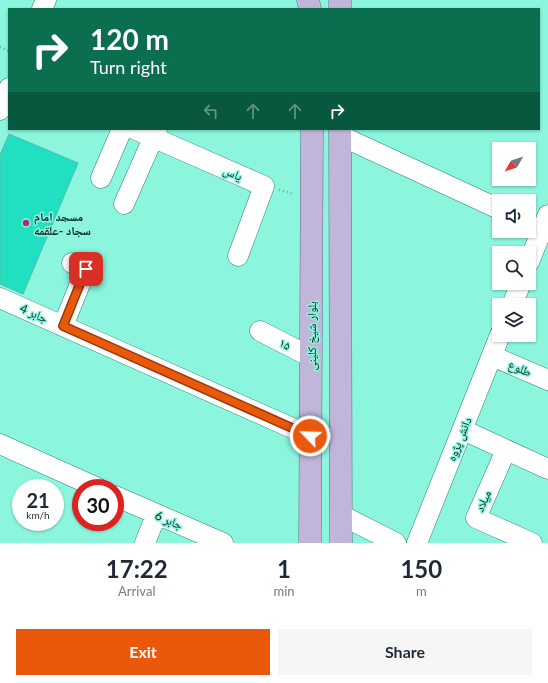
<!DOCTYPE html>
<html lang="en">
<head>
<meta charset="utf-8">
<style>
	:root { --surface:#fff; --page:#f6f6f7; --text:#1f2937; --muted:#747a83; --accent:#ea580c }
	body { margin:0; font-family:Lato,"Noto Naskh Arabic",sans-serif; background:var(--page); color:var(--text); height:100vh; display:flex; flex-direction:column; font-size:15px; white-space:nowrap }
	* { box-sizing:border-box; margin:0 }
	p { font-size:13px; color:var(--muted) }
	.icon { flex:none; width:22px; height:22px; fill:none; stroke:currentColor; stroke-width:2; stroke-linecap:round; stroke-linejoin:round }
	.map { position:relative; height:543px; overflow:hidden }
	.sheet { display:flex; flex-direction:column; background:var(--surface); flex:1 }
	.sheet>* { flex:none }
	.hud { position:absolute; left:8px; top:8px; width:532px; height:122px; border-radius:0px; box-shadow:0 1px 3px #0004; background:#0b6e4f; color:#fff; overflow:hidden }
	.needle { width:26px; rotate:231deg }
	.buttons { position:absolute; left:492px; top:142px; display:grid; gap:8px }
	.buttons a { display:grid; place-items:center; width:44px; height:44px; border-radius:0px; background:var(--surface); box-shadow:0 1px 3px #0004; font-size:20px }
	.speed { position:absolute; left:12px; top:479px; display:flex; gap:8px; font-size:20px; font-weight:700; text-align:center }
	.speed>* { display:grid; place-content:center; width:52px; height:52px; border-radius:50%; background:var(--surface); box-shadow:0 1px 3px #0004; line-height:1 }
	.speed small { font-size:10px; font-weight:400 }
	.speed .limit { border:6px solid #d22; background:#fff; color:#111 }
	.pin { position:absolute; display:grid; place-items:center; width:34px; height:34px; color:#fff; margin:-17px; border-radius:8px; box-shadow:0 2px 6px #0006 }
	.me { position:absolute; width:44px; margin:-22px; rotate:294deg; stroke-linejoin:round; filter:drop-shadow(0 0 3px #0008) }
	.turn { display:flex; align-items:center; gap:14px; height:84px; padding:0 16px; font-size:18px }
	.turn .icon { width:52px; height:52px; stroke-width:2.5 }
	.turn b { display:block; font-size:28px; line-height:34px }
	.lanes { display:flex; align-items:center; height:38px; padding:0 16px; background:#0003; justify-content:center; gap:20px; direction:ltr }
	.lanes .off { opacity:.35 }
	.eta { display:flex; justify-content:space-evenly; align-items:center; height:68px; text-align:center }
	.eta b { font-size:24px; font-weight:700; line-height:28px }
	.primary-button { display:flex; gap:8px; margin-top:auto; padding:8px 16px }
	.primary-button a { flex:1; height:46px; border-radius:0px; background:var(--accent); color:#fff; font-size:16px; font-weight:700; line-height:46px; text-align:center }
	.primary-button a+a { background:var(--page); color:var(--text) }
	.map>svg:first-child { display:block }
	.building { fill:#21e0c2; stroke:#50bda7 }
	.lines { fill:none; stroke-linecap:round; stroke-linejoin:round }
	.minor-casing { stroke:#2f8372; stroke-width:21 }
	.major-casing { stroke:#65658a; stroke-width:23 }
	.path { stroke:#61b4a2; stroke-width:2.5; stroke-dasharray:1 3; stroke-linecap:butt }
	.minor { stroke:#fff; stroke-width:20 }
	.major { stroke:#c1b6da; stroke-width:22 }
	.route-casing { stroke:#983908; stroke-width:10 }
	.route { stroke:#ea580c; stroke-width:7 }
	.poi-dot { fill:#b22968; stroke:#8bf5de; stroke-width:1.5 }
	.labels { text-anchor:middle; dominant-baseline:central; stroke-width:3; stroke-linejoin:round; paint-order:stroke }
	.street-label { font-size:12px; fill:#052922; stroke:#8bf5de }
	.poi-label { font-size:12px; font-weight:bold; fill:#052922; stroke:#8bf5de; text-anchor:start }
</style>
</head>
<body>
<div class="map">
<svg width="548" height="543" viewBox="0 0 548 543">
	<rect width="100%" height="100%" fill="#8bf5de"/>
	<path class="building" d="M9,134L78,163L23,294L0,284V155Z"/>
	<g class="lines">
		<g class="minor-casing">
			<path id="minor" d="M42,9L46,0
				M0,110L9,88
				M134,129L264,186L238,256
				M341,136L499,209
				M101,178L122,129
				M124,204L157,129
				M529,262L548,215
				M0,298L310,436
				M512,305L521,283
				M63,326L86,269L72,263
				M260,331L311,357
				M492,356L548,380
				M463,430L548,469
				M0,444L98,488
				M506,450L476,518L532,543
				M115,496L223,543
				M341,515L396,543
				M145,543L156,515
				M417,543L500,335"/>
		</g>
		<g class="major-casing">
			<path id="major" d="M308,0L310,9
				M340,0V9
				M340,129L341,543
				M310,543L312,129"/>
		</g>
		<path class="path" d="M0,47L9,51
			M279,190L294,194"/>
		<use href="#minor" class="minor"/>
		<use href="#major" class="major"/>
	</g>
	<g class="lines">
		<g class="route-casing">
			<path id="route" d="M86,269L63,326L310,436"/>
		</g>
		<use href="#route" class="route"/>
	</g>
	<circle class="poi-dot" cx="26" cy="223" r="4"/>
	<g class="labels">
		<g class="street-label">
			<text transform="translate(233 173) rotate(24)">یاس</text>
			<text transform="translate(34 313) rotate(24)">جابر 4</text>
			<text transform="translate(311 336) rotate(-90)">بلوار شیخ کلینی</text>
			<text transform="translate(285 344) rotate(27)">۱۵</text>
			<text transform="translate(520 368) rotate(23)">طلوع</text>
			<text transform="translate(459 439) rotate(-68)">دانش پژوه</text>
			<text transform="translate(483 501) rotate(-66)">میلاد</text>
			<text transform="translate(169 520) rotate(23)">جابر 6</text>
		</g>
		<g class="poi-label">
			<text x="34" y="216">مسجد امام<tspan x="34" dy="14">سجاد -علقمه</tspan></text>
		</g>
	</g>
</svg>
<div class="buttons">
<a><svg class="needle" viewBox="-14 -14 28 28"><path d="M0-13l5 13h-10z" fill="#e53935"/><path d="M0 13l5-13h-10z" fill="#747a83"/></svg></a>
<a><svg class="icon" aria-label="sound" viewBox="0 0 24 24"><path d="M4 9h4l5-4v14l-5-4H4zM17 9q2 3 0 6"/></svg></a>
<a><svg class="icon" aria-label="search" viewBox="0 0 24 24"><circle cx="10" cy="10" r="6"/><path d="M15 15l6 6"/></svg></a>
<a><svg class="icon" aria-label="layers" viewBox="0 0 24 24"><path d="M12 4l9 5-9 5-9-5zM3 14l9 5 9-5"/></svg></a>
</div>
<div class="speed"><div>21<small>km/h</small></div><div class="limit">30</div></div>
<div class="pin" style="left:86px;top:269px;background:#d93025"><svg class="icon" aria-label="arrive" viewBox="0 0 24 24"><path d="M6 21V4h12l-3 4 3 4H6"/></svg></div>
<svg class="me" style="left:310px;top:436px" viewBox="-20 -20 40 40"><circle r="17" fill="#ea580c" stroke="#fff" stroke-width="3"/><path d="M0-11L8 9 0 5-8 9z" fill="#fff"/></svg>
<div class="hud">
<div class="turn"><svg class="icon" aria-label="right" viewBox="0 0 24 24"><path d="M7 20v-9h11M14 6l5 5-5 5"/></svg><div><b>120 m</b>Turn right</div></div>
<div class="lanes"><svg class="icon off" aria-label="left" viewBox="0 0 24 24"><path d="M17 20v-9H6M10 6l-5 5 5 5"/></svg><svg class="icon off" aria-label="ahead" viewBox="0 0 24 24"><path d="M12 20V5M6 11l6-6 6 6"/></svg><svg class="icon off" aria-label="ahead" viewBox="0 0 24 24"><path d="M12 20V5M6 11l6-6 6 6"/></svg><svg class="icon" aria-label="right" viewBox="0 0 24 24"><path d="M7 20v-9h11M14 6l5 5-5 5"/></svg></div>
</div>
</div>
<section class="sheet">
<div class="eta">
<div><b>17:22</b><p>Arrival</p></div>
<div><b>1</b><p>min</p></div>
<div><b>150</b><p>m</p></div>
</div>
<div class="primary-button"><a>Exit</a><a>Share</a></div>
</section>
</body>
</html>
